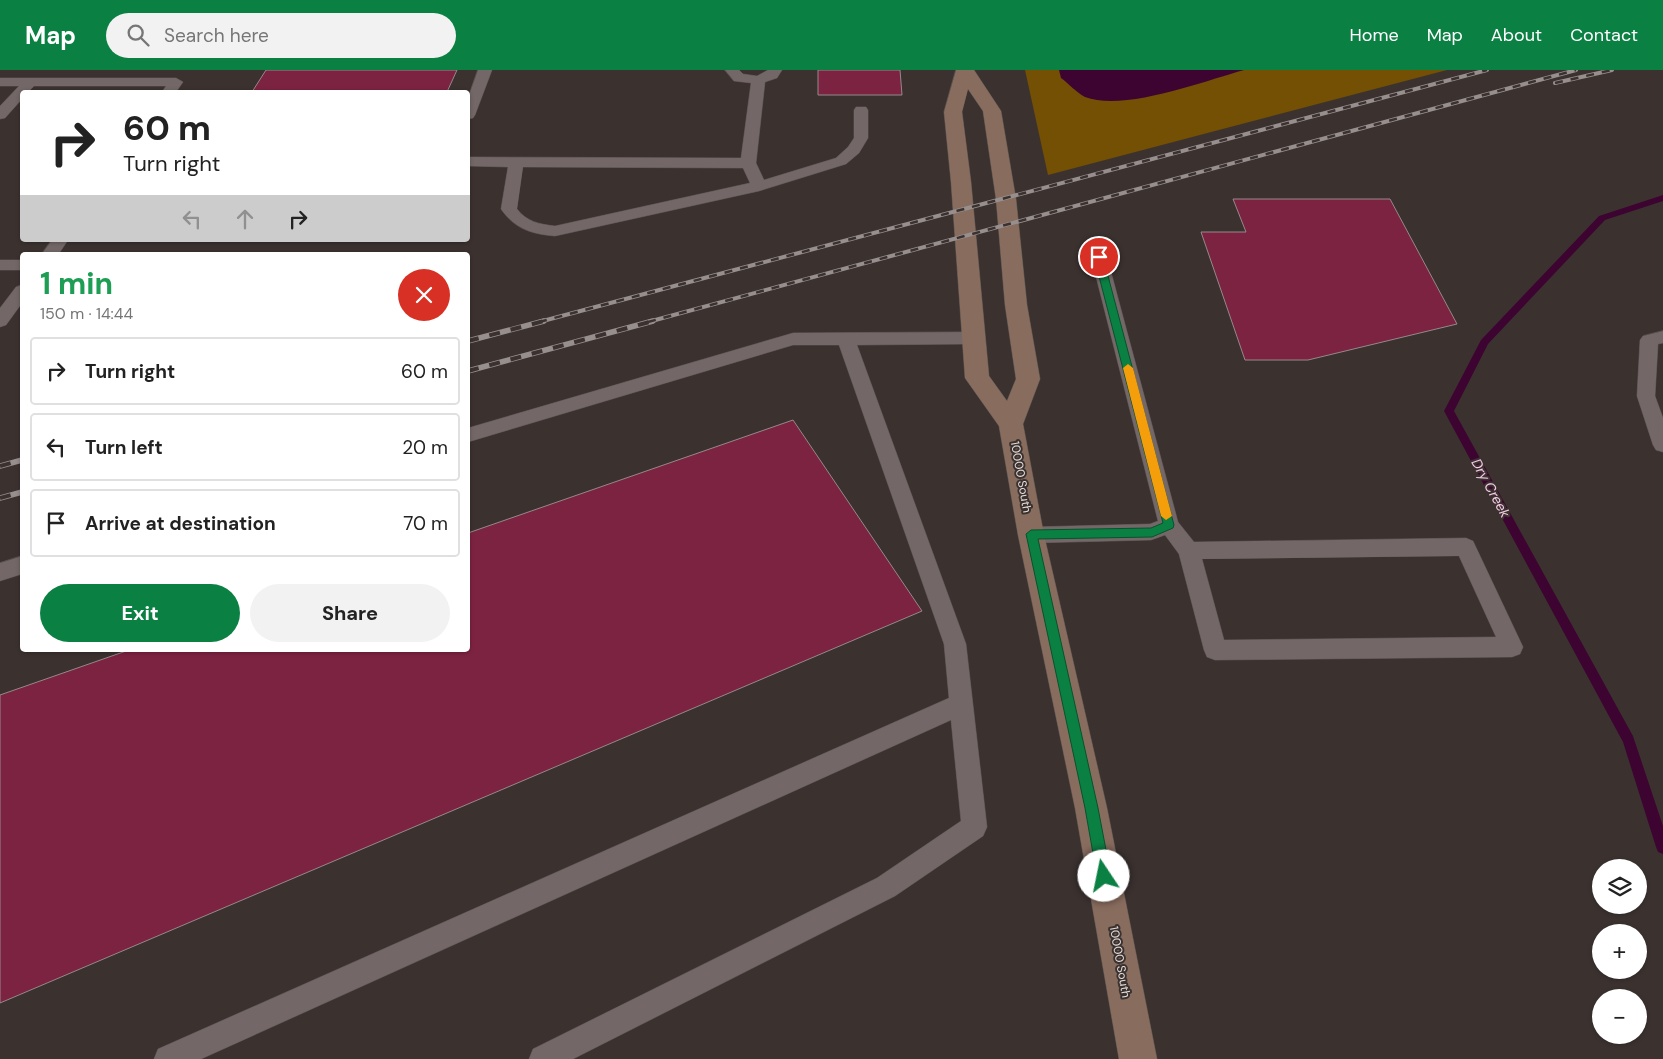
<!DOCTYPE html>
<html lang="en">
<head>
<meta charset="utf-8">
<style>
	:root { --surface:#fff; --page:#f2f2f2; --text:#222; --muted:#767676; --line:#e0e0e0; --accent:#0b8043 }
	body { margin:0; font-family:"DM Sans",sans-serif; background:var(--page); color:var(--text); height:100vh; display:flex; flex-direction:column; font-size:19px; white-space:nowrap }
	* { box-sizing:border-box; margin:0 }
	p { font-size:16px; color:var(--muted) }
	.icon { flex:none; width:28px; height:28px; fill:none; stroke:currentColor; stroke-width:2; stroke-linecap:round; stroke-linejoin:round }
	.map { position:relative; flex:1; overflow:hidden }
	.side { position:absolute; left:20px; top:182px; width:450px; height:400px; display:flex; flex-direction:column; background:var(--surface); border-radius:5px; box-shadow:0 1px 4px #0004 }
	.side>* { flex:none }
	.guide { position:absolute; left:20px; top:20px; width:450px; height:152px; border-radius:5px; box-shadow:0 1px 4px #0004; background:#fff; color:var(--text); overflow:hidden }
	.fabs { position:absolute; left:1592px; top:789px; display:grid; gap:10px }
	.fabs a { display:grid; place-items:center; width:55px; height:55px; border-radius:50%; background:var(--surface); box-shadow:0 1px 4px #0004; font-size:25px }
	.pin { position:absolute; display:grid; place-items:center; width:42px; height:42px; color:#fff; margin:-21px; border:2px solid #fff; border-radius:50%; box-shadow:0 1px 5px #0007 }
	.me { position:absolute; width:55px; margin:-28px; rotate:349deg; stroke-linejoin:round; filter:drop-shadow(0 0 4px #0008) }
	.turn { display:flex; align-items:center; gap:18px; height:105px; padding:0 20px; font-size:22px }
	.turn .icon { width:65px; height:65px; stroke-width:2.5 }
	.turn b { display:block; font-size:35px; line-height:42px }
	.lanes { display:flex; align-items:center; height:48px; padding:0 20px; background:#0003; justify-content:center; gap:25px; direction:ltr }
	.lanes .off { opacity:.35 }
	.round { display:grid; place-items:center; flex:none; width:52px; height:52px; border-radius:26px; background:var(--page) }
	.head { display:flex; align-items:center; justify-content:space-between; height:85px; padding:0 20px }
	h1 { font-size:30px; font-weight:700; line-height:38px; color:#1e9e55 }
	.primary-button { display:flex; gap:10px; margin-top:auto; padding:10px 20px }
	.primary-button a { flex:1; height:58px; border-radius:30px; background:var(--accent); color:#fff; font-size:20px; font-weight:700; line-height:58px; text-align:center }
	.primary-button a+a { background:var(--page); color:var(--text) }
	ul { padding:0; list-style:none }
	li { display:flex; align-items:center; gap:15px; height:68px; margin:0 10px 8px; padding:0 10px; border:2px solid var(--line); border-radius:5px }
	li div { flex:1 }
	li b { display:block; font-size:19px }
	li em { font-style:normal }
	header { display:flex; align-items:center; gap:30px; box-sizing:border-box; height:70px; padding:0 25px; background:var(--accent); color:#fff }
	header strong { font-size:24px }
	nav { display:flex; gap:28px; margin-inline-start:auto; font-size:18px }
	.search { width:350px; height:45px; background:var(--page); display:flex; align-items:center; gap:12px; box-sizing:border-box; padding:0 18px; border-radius:28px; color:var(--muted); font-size:19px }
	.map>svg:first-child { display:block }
	.green { fill:#735004 }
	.water { fill:#3e0431 }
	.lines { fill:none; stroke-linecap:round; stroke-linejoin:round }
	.stream { fill:#3e0431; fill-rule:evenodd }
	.building { fill:#7d2342; stroke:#94898b }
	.lane-casing { stroke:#58514f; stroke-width:1 }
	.secondary-casing { stroke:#58514f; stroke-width:1 }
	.lane { fill:#736867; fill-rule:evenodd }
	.secondary { fill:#886c5e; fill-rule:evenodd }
	.rail-far1-casing { stroke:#978f8e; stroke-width:4 }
	.rail-casing { stroke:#978f8e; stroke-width:5.5 }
	.rail-far1 { stroke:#3b3230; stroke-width:2.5; stroke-dasharray:8; stroke-linecap:butt }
	.rail { stroke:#3b3230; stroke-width:4; stroke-dasharray:11; stroke-linecap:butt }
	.route { fill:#0b8043; stroke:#07532c }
	.slow { fill:#f59e0b }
	.labels { text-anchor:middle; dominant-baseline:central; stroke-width:4; stroke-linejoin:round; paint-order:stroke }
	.street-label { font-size:12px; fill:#e3dddc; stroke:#3b3230 }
	.water-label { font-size:14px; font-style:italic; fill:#f7cbe8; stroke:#3b3230 }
</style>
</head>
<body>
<header>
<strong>Map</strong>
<div class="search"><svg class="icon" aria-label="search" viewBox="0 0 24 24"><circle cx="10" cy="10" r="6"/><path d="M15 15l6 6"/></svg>Search here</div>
<nav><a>Home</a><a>Map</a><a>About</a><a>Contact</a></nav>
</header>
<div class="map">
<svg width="1663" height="989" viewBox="0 0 1663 989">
	<rect width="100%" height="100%" fill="#3b3230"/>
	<path class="green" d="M1025,0H1447L1048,105Z"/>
	<path class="water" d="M1059,0H1244C1204,11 1124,42 1085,27C1077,23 1068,13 1061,8Z"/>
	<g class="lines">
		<path class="stream" d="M1663,125V131L1605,150L1488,274L1454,341L1633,666L1663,756V784L1658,782L1656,777L1623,672L1444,341L1481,270L1599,146Z"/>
	</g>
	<path class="building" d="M266,0H457L447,22H252Z
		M818,0H900L902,25H818Z
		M1233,129H1390L1457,254L1308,290H1245L1201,162H1246Z
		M793,350L922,541L0,933V625L129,580H468V463Z"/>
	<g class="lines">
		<g class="lane-casing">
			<path id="lane" d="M478,0H492L475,45L473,48L468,49V28Z
				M725,0H739L743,4L757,6L768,0H782L777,8L765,12L756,93L764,110L836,88L848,77L854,68V40L856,37H866L868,40V68L859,83L846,94L759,121L555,166C531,164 515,159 501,139L508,97L468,96V87L741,88L751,13L734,11ZM523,97L743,98L750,113L555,156C539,154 527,152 517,139Z
				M0,8H176L183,12L176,22H162L166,16H34L28,22H22V29L5,48L0,49V36L19,16H0Z
				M52,170H68L58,185H41Z
				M1099,182L1105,183L1107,187L1178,452L1194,472L1466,468L1473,471L1523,577L1520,584L1512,587L1215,590L1207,587L1204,580L1179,484L1165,465L1151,470L1031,473L1024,471L1021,465L1024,459L1031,457L1150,454L1158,451L1091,187L1093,183ZM1459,486L1496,567L1224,570L1202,489Z
				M0,190H22V200H0Z
				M22,215V233L6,255L0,257V238L16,217Z
				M1663,261V273L1658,274L1655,326L1663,348V382L1656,380L1653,375L1637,326L1640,270L1643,266Z
				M972,262L978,264L981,268L978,272L972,274L857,275L966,574L987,757L983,766L895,826L573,989H529L533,979L877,808L961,751L951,650L201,989H154L158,979L949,628L944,574L839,275H793L468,372V358L793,263Z
				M22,486V504L0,511V493Z"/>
		</g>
		<g class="secondary-casing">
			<path id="secondary" d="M956,0H974L1001,41L1016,129L1027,235L1040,309L1023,354L1044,465L1107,738L1157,989H1119L1075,738L1018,465L999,356L965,308L951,112L944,42ZM968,19L983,41L996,129L1005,235L1016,309L1007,331L989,306L971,112L962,42Z"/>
		</g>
		<use href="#lane" class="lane"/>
		<use href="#secondary" class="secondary"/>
		<g class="rail-far1-casing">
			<path id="rail-far1" d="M1555,13L1612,0
				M539,252L1487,0
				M648,252L1576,0"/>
		</g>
		<g class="rail-casing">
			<path id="rail" d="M468,271L544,251
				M468,301L653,251
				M0,396L22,390
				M0,428L22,422"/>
		</g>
		<use href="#rail-far1" class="rail-far1"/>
		<use href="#rail" class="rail"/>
	</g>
	<path class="route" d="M1099,184L1103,187L1174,455L1173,458L1152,467L1038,469L1098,738L1111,806L1109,811L1104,813L1099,811L1097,806L1085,738L1026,464L1031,460L1151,458L1163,453L1094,187Z"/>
	<path class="slow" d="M1128,294L1133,298L1172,446L1166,450L1161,446L1123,298Z"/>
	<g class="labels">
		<g class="street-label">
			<text transform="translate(1021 407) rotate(80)">10000 South</text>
			<text transform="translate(1120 892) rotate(80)">10000 South</text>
		</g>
		<g class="water-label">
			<text transform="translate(1491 418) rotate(61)">Dry Creek</text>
		</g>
	</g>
</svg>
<div class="fabs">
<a><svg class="icon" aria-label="layers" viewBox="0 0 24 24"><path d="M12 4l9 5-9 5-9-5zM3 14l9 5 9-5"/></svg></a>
<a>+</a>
<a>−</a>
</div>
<div class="pin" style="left:1099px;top:187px;background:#d93025"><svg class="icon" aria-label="arrive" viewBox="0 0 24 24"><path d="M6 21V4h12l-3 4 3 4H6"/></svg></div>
<svg class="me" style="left:1104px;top:806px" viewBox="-20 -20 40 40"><circle r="19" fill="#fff"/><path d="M0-13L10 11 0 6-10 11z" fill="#0b8043"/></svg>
<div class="guide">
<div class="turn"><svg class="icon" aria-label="right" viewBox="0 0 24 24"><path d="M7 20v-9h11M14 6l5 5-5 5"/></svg><div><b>60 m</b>Turn right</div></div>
<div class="lanes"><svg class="icon off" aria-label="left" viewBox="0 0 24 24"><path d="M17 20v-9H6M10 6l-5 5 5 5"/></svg><svg class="icon off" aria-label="ahead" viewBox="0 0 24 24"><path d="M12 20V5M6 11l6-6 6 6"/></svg><svg class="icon" aria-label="right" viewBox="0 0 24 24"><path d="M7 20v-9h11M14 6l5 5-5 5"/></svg></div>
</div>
<section class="side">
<div class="head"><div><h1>1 min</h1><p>150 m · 14:44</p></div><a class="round" style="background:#d93025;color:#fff"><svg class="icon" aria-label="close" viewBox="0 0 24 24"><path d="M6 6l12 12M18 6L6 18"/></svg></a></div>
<ul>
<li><svg class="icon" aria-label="right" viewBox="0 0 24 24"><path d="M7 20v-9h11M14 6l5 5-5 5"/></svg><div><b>Turn right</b></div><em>60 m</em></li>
<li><svg class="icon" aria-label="left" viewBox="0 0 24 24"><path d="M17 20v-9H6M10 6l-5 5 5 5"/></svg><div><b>Turn left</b></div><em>20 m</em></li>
<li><svg class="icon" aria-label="arrive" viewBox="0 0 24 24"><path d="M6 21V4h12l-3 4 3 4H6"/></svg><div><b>Arrive at destination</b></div><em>70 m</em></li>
</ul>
<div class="primary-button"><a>Exit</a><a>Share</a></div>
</section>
</div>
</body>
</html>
